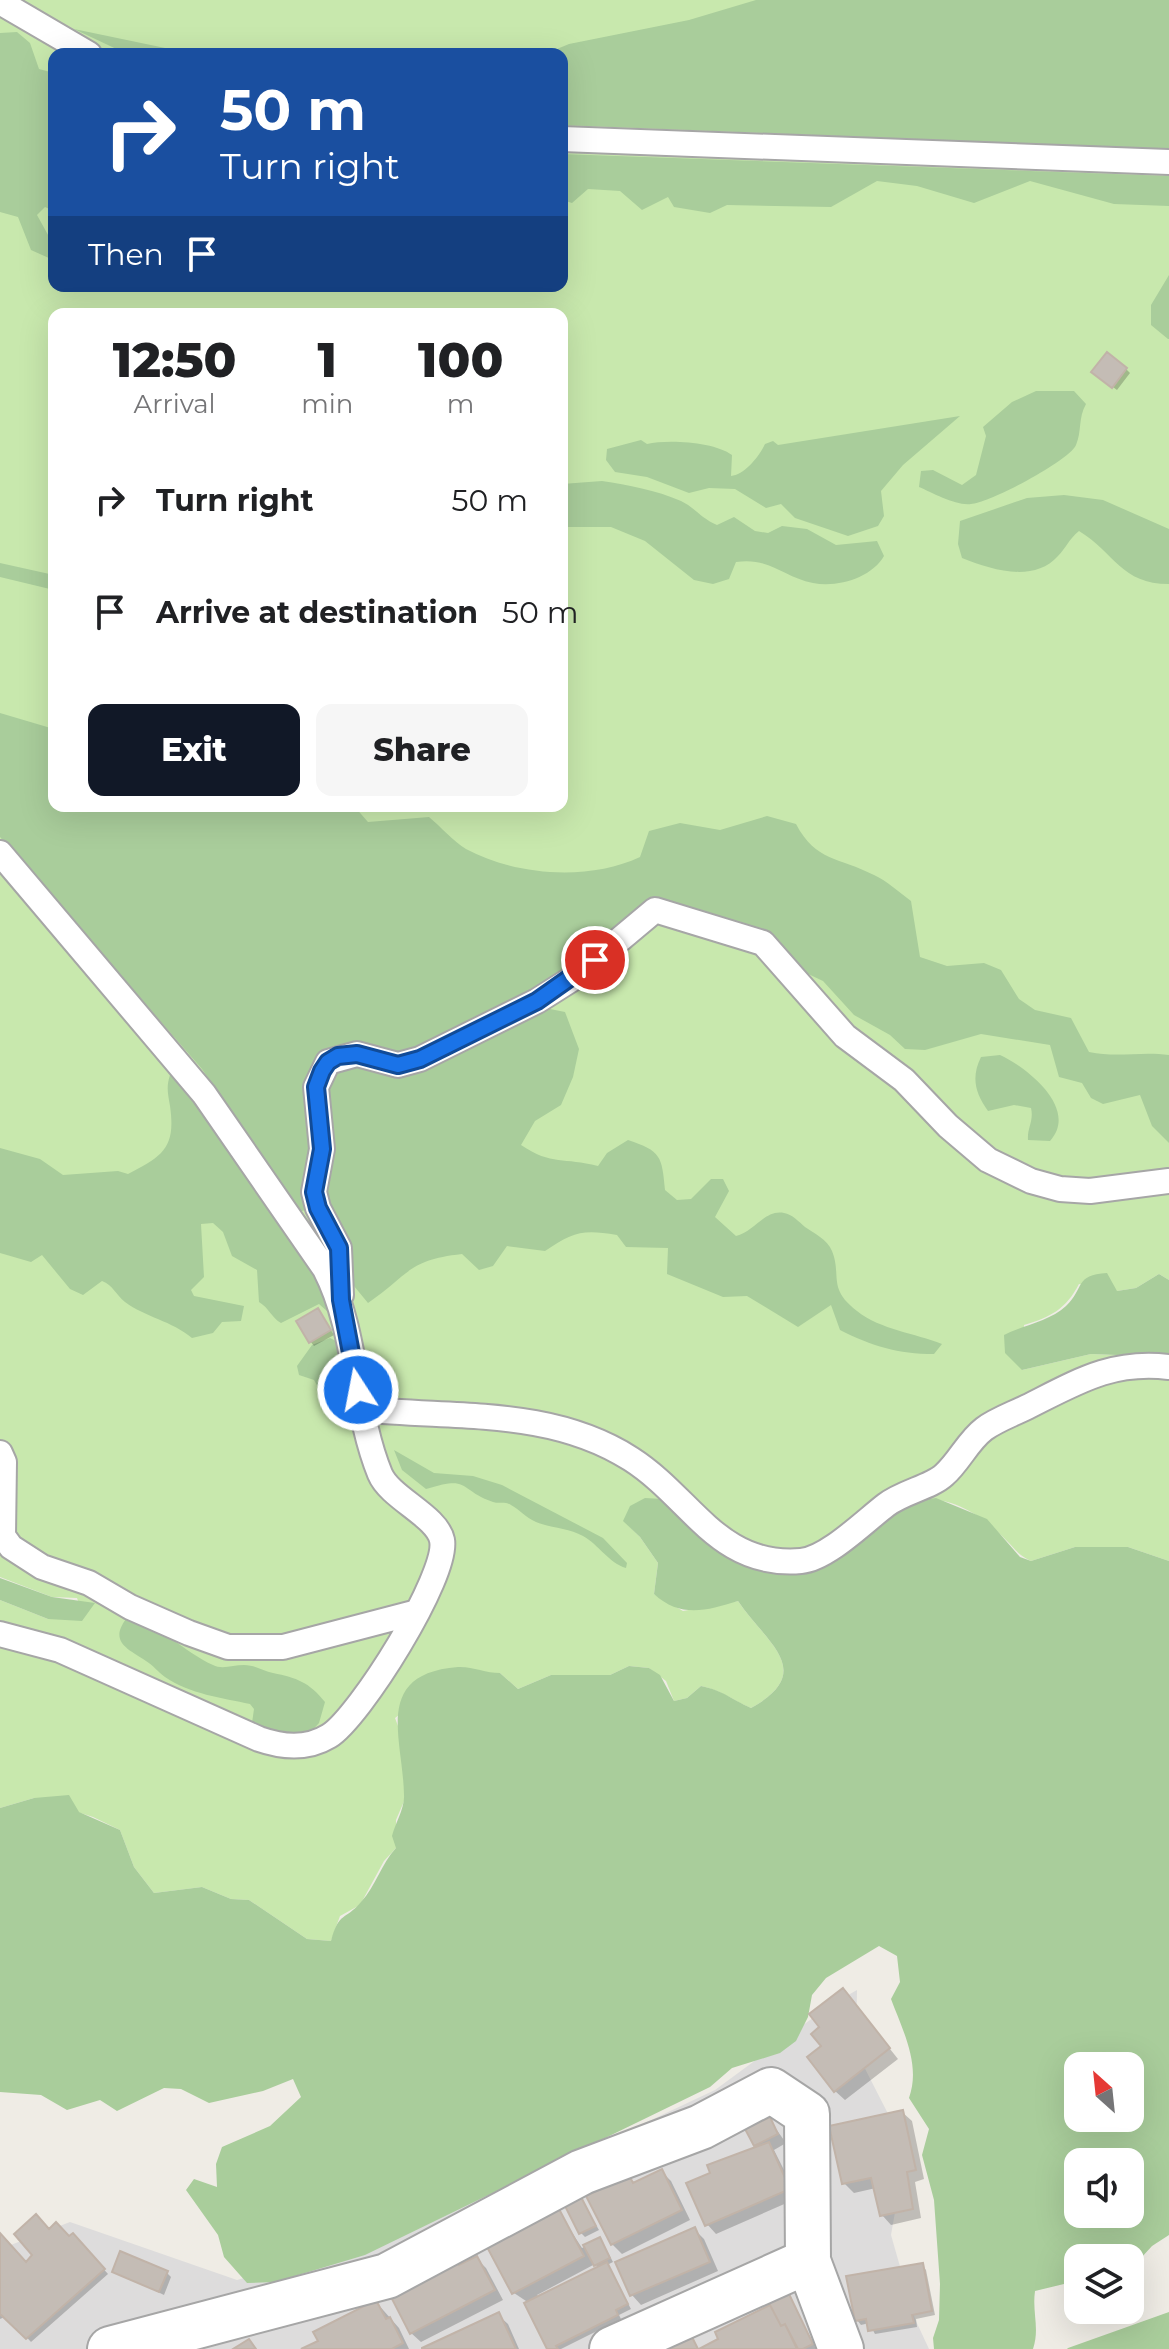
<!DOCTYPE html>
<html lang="en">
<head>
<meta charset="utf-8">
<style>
	:root { --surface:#fff; --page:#f6f6f6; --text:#202124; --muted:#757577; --accent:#111827 }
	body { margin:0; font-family:Montserrat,sans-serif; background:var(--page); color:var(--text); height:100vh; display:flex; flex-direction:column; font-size:30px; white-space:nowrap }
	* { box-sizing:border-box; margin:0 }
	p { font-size:26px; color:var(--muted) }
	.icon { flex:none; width:44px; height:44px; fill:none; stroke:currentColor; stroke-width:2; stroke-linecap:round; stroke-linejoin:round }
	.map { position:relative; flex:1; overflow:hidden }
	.details { position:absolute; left:48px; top:308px; width:520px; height:504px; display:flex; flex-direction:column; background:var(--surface); border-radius:16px; box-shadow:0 8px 32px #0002 }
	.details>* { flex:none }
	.top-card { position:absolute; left:48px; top:48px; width:520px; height:244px; border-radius:16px; box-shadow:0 8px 32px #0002; background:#1a4fa0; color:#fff; overflow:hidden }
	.needle { width:52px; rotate:333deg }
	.controls { position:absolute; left:1064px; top:2052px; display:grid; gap:16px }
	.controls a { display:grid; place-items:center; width:80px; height:80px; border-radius:16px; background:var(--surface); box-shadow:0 8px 32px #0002; font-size:40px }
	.pin { position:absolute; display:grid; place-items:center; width:68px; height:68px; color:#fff; margin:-34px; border:4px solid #fff; border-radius:50%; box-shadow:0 2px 8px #0007 }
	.me { position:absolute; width:88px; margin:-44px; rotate:349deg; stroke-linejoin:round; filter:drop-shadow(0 0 6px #0008) }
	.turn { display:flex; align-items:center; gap:28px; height:168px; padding:0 40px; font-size:36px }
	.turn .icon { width:104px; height:104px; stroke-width:2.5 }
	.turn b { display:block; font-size:56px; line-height:68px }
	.then { display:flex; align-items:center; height:76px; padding:0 40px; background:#0003; gap:16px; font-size:30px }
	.eta { display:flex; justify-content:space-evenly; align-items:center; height:136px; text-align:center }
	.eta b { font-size:48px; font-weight:800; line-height:56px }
	.primary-button { display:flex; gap:16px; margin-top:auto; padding:16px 40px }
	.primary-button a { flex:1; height:92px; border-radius:16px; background:var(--accent); color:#fff; font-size:32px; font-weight:800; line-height:92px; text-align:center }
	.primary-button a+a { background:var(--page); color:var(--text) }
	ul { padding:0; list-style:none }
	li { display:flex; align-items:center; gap:24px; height:112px; padding:0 40px }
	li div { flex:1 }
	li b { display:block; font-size:30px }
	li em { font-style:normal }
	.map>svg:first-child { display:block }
	.residential { fill:#dddcdc }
	.grass { fill:#c8e8ad; fill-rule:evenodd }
	.forest { fill:#a9cd9b; fill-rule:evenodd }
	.shadow { fill:#0003; fill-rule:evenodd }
	.building { fill:#c4bcb5; stroke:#c1b3a8; stroke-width:2 }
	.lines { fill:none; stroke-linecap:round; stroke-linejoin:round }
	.service-casing { stroke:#a6a6a6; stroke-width:28 }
	.minor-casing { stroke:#a6a6a6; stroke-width:48 }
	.service { stroke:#fff; stroke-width:24 }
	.minor { stroke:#fff; stroke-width:44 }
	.route-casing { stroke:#114b97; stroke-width:20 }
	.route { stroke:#1a73e8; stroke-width:14 }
</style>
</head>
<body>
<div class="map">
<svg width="1169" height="2349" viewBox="0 0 1169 2349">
	<rect width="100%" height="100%" fill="#efece5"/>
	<path class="residential" d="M857,1990L856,2051L906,2149L891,2235L915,2319L929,2349H0V2250L3,2248L70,2222L237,2280L358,2245L528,2178L715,2090L829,2006Z"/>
	<path class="grass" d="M0,0H1169V1280L1159,1274L1136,1288L1117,1291L1079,1284C1066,1309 1051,1317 1024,1325L1022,1370L1091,1354L1169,1357V1561L1128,1547H1075L1031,1561C1019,1556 1016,1550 1007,1541C983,1516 954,1497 918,1499L815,1562L624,1521L640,1537L658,1563L654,1594L683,1611L738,1601C765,1642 818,1671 751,1708C732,1700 723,1691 701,1686L687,1698L674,1701L666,1681L649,1668L629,1666L610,1675H551L518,1689L500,1673H483L461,1667L395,1718L401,1734L405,1799L396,1820V1848L384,1861L360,1905L340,1916L331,1941L307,1939L249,1900L231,1899L202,1887L154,1893L134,1867L120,1830L93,1817L34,1798L0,1808V1600L48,1619L84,1618L77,1598L52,1597L0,1577ZM54,54H562V286H54ZM54,314H562V806H54Z"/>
	<path class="forest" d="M756,0H1169V149L562,125V54H545L569,44L689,20Z
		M74,29L194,54H127Z
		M17,32L30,43L39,69L54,73V211L45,207L37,215L53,244L51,259L31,250L18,217L0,212V33Z
		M562,154L1169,176V206L1114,204L1030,181L974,203L917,186L877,181L831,207L727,205L710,213L674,207L668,197L642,210L620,191L588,189L572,203L562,200Z
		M1169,275V339H1168L1151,325V305Z
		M1036,391H1074L1086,404C1078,418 1082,431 1076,445C1070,460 990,503 971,504C956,506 933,493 919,487L921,471L933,470L962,485L976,475L986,436L983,427L1012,402Z
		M960,416L903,465L881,491L884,516L878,526L848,536L795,518L781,504L766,508L735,489L709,488L689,493L647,477L615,472L606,460L607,449L641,440L647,444C668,439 715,442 732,455L731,476C744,475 759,457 765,444L773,441L778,445Z
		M602,481C628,485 656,490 681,501C694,507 702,519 717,525L734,517L755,531L768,533L782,526L807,529L836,545L877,541L884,556C872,577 839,588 813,583C783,577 770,557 736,562L729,579L713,584L694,580L645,541L611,527H562V484Z
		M1064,495L1103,500L1169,529V584C1121,584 1115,553 1079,531C1069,539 1066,548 1058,556C1034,583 992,570 962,558L958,544L960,521L1027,498Z
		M0,563L54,575V590L0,577Z
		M0,713L54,729V806H354L368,822L429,817C441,827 453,841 466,849C516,876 589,881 640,857L649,831L680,823L720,830L767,816L796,824C816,862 839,857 874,875C887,881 899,892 911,901L920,957L947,966L984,963L1001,970L1019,999L1035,1010L1071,1018L1089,1052C1118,1058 1141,1051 1169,1055V1143L1152,1126L1140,1095L1103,1104L1091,1098L1082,1083L1059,1077L1050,1045L981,1034L925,1050L905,1049L890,1035L854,1015L823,981L653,900L572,969L417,1054L324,1053L310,1209L298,1212L202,1069L0,837Z
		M540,1007L565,1012L579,1049L573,1077L561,1105L535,1121L521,1145C552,1166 564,1157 598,1166L607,1153L628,1140C661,1151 662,1156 665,1190L677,1200L691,1199L711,1179H723L729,1191L715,1217L736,1236C754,1232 765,1209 784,1213C792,1214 799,1222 805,1227C815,1234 827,1239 832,1251C842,1276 827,1288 857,1311C881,1330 915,1333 942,1344L934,1354C898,1354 872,1346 840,1330L831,1305L798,1327L747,1296L723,1297L667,1274L668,1248L626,1247L617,1235C582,1229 573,1232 545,1251L507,1246L493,1266L479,1270L462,1254C407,1260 409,1275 368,1303L349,1280L324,1210L322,1089L340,1061L404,1072Z
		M1000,1055C1028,1068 1079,1109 1050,1141L1028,1140C1027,1128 1034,1121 1031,1108L1014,1105L988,1111C975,1093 971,1077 981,1057Z
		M170,1075L193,1098L318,1270L335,1309L328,1312L319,1304L281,1323C272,1318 269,1308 259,1302L257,1270L232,1256L223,1232L213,1223L201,1224L204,1277L191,1290L194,1296L244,1306L241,1321L222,1322L213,1333L192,1338C172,1321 145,1317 125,1302C116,1295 113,1285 102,1281L83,1295L70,1289L42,1255L31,1262L0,1253V1148L40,1159L63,1175L118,1171L128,1174C163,1156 176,1148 170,1106C168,1094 166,1087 170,1075Z
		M1107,1273L1117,1291L1136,1288L1159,1274L1169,1280V1357L1091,1354L1022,1370L1005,1353L1004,1335C1024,1325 1050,1321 1066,1306C1085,1288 1074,1275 1107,1273Z
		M330,1338L340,1343L347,1390L333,1399L322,1394L314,1380L299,1375L297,1366L312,1345Z
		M394,1450L434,1473L473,1476L502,1485L603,1538L627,1563L626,1568C609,1563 599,1545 583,1536C569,1528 551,1528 536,1522C525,1517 520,1510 511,1505C505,1501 499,1504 493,1502C457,1489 471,1475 426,1489L402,1470Z
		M645,1498L663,1499L782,1568L897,1504L936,1498L987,1519L1020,1557L1031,1561L1075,1547H1128L1169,1561V2235L1152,2246L1130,2270V2258H1078V2286L1064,2284L1035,2291C1032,2313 1040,2328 1033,2349H934L933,2338L939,2320L940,2284L934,2200L922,2155L929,2129L909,2098C921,2065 903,2031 891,1999L900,1982L897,1956L879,1946L826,1978L812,1995L808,2017L796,2041L780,2053L732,2068L710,2087L365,2255L275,2282L247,2283L224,2257L218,2235L186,2190L194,2179L217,2187L216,2164L222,2147L270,2126L301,2097L293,2079L263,2091L209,2103L181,2089L164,2088L117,2111L100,2100L67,2110L41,2095L0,2092V1808L34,1798L69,1795L79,1812L120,1830L134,1867L154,1893L202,1887L231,1899L249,1900L307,1939L331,1941C339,1911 345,1921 361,1902C376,1886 381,1864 396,1848L392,1836C395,1824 405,1808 404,1795C403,1738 372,1674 458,1667C471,1666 486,1673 500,1673L518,1689L551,1675H610L629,1666L649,1668L660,1675L674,1701L687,1698L701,1686C724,1691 731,1699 751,1708C818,1671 765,1642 738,1601C706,1611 680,1618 654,1594L658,1563L640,1537L623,1521L630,1506ZM1078,2066H1130V2118H1078ZM1078,2162H1130V2214H1078Z
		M0,1578L52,1597L95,1603L82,1621L48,1619L0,1600Z
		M126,1619C159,1623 184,1652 213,1665C222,1670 233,1665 244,1665C255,1665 263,1671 273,1673C297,1678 309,1682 325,1702L319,1723L308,1735C285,1738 271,1737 252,1723L254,1709L250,1704C223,1698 189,1694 165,1677C158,1672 153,1665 146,1661C128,1649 109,1642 126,1619Z
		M1169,2312V2349H1067L1068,2348Z"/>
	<path class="shadow" d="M1126,369L1130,373L1117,390L1098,376Z
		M318,1310L334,1335L314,1346L310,1341Z
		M843,1990L898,2059L845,2100L835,2091L823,2047L822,2027Z
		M902,2112L912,2121L924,2179L915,2182L921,2218L891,2225L882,2215L876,2188L854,2193L844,2183Z
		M769,2119L786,2143L774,2150L798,2198L716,2234L707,2224L759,2148L756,2144Z
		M661,2171L671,2181L690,2220L622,2254L612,2244L629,2177L635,2184Z
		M580,2198L599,2230L585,2237L581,2233Z
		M558,2211L582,2248L599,2239L603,2243L613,2262L607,2265L631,2309L619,2315L621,2319L561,2349H549L526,2301L514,2293ZM595,2264L599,2268L539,2298L537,2295Z
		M694,2229L704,2239L718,2271L641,2305L632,2295L617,2263Z
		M49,2232L69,2239L73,2235L108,2274L31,2342L7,2316L0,2319V2235L26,2264Z
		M477,2259L486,2268L503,2300L421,2342L411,2333L460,2267Z
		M922,2265L926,2270L935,2315L916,2319L917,2327L875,2334L869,2323L861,2325L857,2320Z
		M114,2271L167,2273L171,2277L164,2295Z
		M789,2296L816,2349H702L721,2340L718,2333Z
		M376,2302L399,2328L409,2349H306Z
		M498,2315L508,2324L519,2349H425Z"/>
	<path class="building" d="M1107,352L1127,368L1112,388L1091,372Z
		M318,1308L331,1330L309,1343L296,1321Z
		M843,1988L890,2048L834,2092L807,2057L821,2046L811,2034L819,2027L809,2014Z
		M903,2110L916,2170L907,2172L913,2209L880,2216L871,2178L842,2184L829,2126Z
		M770,2117L778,2134L754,2146L745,2129Z
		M769,2142L790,2189L705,2226L686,2183L710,2173L707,2165Z
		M662,2169L682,2210L611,2245L586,2196L629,2175L633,2183Z
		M580,2195L596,2226L579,2234L564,2204Z
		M559,2209L584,2256L512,2294L487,2247Z
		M36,2214L49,2229L56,2222L69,2236L73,2233L105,2269L26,2339L0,2314V2233L26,2262L32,2255L14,2234Z
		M695,2227L710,2262L630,2296L615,2262Z
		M600,2237L610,2258L594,2266L583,2245Z
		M120,2251L168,2271L159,2292L112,2272Z
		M477,2256L495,2290L410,2334L390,2295L457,2261L459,2265Z
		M607,2262L628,2304L616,2310L618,2315L556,2346L558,2349H547L524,2303Z
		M923,2263L932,2311L912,2315L914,2323L868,2331L866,2319L855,2321L846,2276Z
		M789,2294L813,2344L803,2349H798L785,2324L781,2326L769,2303Z
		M376,2300L386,2319L390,2317L403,2343L392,2349H301L318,2341L313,2332Z
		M770,2305L781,2326L785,2324L797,2349H699L718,2339L715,2332Z
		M499,2312L516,2349H422V2348Z
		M690,2333L698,2349H658Z
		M249,2339L256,2349H233Z"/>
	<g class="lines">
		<g class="service-casing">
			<path id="service" d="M0,2L89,54
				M562,139L1169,162
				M0,853L204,1094L325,1269C358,1333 353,1408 380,1474C390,1498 437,1516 442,1540C449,1575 359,1718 329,1736C306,1750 282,1747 259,1739L60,1650L0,1634
				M341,1295L339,1248L318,1208L314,1192L322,1149L316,1087L328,1062L357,1054L398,1065L420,1059L537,1001L575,977L655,910L763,943L845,1036L904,1080L948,1126L988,1160L1031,1181L1060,1189L1090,1191L1169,1181
				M362,1409C453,1419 550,1407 631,1459C692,1498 718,1568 801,1561C827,1559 865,1521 886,1505C903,1492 931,1487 944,1475C959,1462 968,1441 984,1429C996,1420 1013,1414 1027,1407C1077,1382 1112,1360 1169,1367
				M0,1453L4,1462L3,1536L11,1547L42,1567L89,1583L130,1607L189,1633L228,1647H283L417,1612"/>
		</g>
		<g class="minor-casing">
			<path id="minor" d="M110,2349L387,2276L582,2172L701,2127L771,2090L807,2114L808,2261L841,2349
				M612,2349L808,2261"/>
		</g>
		<use href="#service" class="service"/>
		<use href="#minor" class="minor"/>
	</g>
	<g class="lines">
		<g class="route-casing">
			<path id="route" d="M358,1390L341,1300L339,1248L318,1208L314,1192L322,1149L316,1087L322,1071L328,1062L338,1056L357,1054L398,1065L420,1059L537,1001L595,960"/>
		</g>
		<use href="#route" class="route"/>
	</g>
</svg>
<div class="controls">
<a><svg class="needle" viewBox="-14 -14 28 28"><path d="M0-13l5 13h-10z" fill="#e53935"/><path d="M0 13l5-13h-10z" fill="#757577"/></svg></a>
<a><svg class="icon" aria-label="sound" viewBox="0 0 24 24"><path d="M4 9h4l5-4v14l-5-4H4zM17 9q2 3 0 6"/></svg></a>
<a><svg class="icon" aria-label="layers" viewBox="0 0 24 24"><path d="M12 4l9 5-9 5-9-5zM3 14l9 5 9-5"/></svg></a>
</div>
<div class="pin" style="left:595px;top:960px;background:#d93025"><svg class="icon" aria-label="arrive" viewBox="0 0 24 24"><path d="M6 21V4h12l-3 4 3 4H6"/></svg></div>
<svg class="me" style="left:358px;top:1390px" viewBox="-20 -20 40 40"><circle r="17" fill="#1a73e8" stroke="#fff" stroke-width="3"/><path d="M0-11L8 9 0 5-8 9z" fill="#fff"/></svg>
<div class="top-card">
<div class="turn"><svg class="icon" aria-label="right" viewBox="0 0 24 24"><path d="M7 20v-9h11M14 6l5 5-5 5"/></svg><div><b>50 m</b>Turn right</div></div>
<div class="then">Then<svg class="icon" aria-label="arrive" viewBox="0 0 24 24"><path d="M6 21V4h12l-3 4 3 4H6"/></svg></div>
</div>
<section class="details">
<div class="eta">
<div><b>12:50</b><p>Arrival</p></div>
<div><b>1</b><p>min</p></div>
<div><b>100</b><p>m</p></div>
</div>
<ul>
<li><svg class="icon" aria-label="right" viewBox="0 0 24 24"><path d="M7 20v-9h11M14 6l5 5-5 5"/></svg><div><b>Turn right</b></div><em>50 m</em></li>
<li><svg class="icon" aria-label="arrive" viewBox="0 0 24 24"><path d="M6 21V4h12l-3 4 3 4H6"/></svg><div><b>Arrive at destination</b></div><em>50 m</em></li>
</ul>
<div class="primary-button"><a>Exit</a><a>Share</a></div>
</section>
</div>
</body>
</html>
